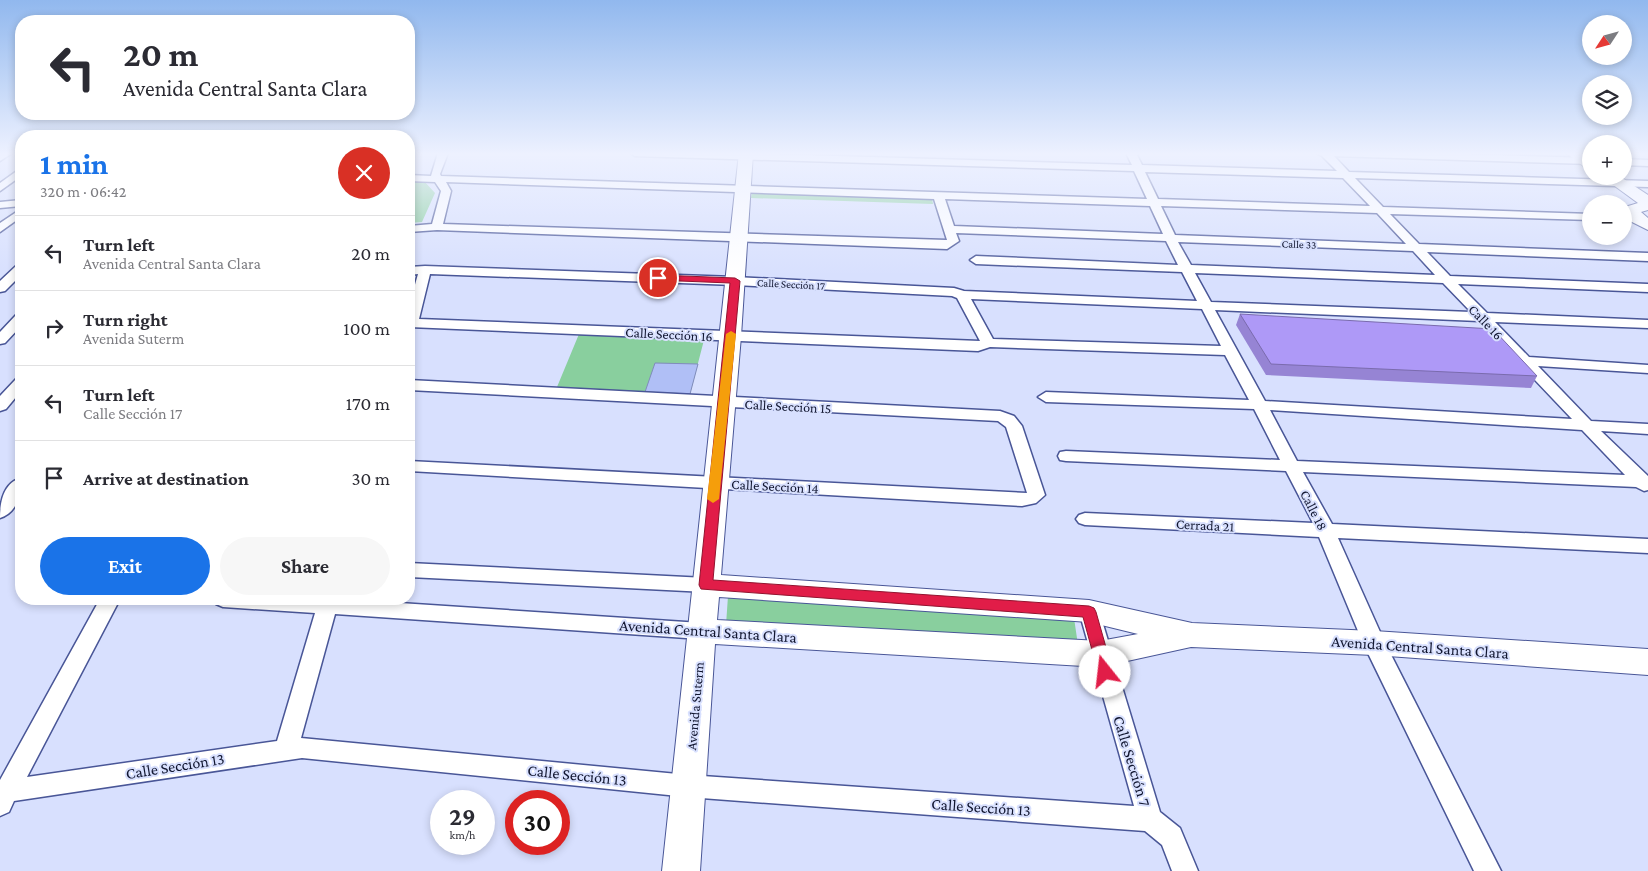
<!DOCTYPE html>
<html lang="en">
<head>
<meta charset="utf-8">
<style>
	:root { --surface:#fff; --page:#f7f7f7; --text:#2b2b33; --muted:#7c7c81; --line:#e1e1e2; --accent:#1a73e8 }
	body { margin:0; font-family:"Crimson Pro",serif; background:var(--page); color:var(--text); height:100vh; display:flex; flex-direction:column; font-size:19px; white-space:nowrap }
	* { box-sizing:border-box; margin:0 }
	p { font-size:16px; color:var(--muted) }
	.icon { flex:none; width:28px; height:28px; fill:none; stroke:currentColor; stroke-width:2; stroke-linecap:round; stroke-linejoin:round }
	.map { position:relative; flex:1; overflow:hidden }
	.panel { position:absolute; left:15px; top:130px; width:400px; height:475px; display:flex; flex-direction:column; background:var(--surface); border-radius:20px; box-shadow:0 2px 8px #0003 }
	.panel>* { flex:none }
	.hud { position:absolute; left:15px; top:15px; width:400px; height:105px; border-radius:20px; box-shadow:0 2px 8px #0003; background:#fff; color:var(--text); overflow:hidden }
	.needle { width:32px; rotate:234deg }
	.controls { position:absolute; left:1582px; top:15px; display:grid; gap:10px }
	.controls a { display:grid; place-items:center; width:50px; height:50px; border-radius:50%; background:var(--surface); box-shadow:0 2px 8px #0003; font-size:25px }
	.speed { position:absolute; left:430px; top:790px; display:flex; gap:10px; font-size:25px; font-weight:700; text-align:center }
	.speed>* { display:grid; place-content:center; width:65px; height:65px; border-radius:50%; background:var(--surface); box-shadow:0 2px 8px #0003; line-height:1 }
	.speed small { font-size:12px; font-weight:400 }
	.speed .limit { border:8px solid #d22; background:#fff; color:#111 }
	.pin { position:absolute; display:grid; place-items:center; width:42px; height:42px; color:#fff; margin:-21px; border:2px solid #fff; border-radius:50%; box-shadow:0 1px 5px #0007 }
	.me { position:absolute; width:55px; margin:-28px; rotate:344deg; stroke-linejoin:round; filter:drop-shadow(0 0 4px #0008) }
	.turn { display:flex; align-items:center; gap:18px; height:105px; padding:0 25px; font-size:22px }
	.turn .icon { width:65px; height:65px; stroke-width:2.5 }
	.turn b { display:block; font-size:35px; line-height:42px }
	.round { display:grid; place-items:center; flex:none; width:52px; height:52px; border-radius:26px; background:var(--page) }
	.head { display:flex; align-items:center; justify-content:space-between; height:85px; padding:0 25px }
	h1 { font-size:30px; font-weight:700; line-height:38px; color:var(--accent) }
	.cta { display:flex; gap:10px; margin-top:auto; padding:10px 25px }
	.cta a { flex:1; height:58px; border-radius:30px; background:var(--accent); color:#fff; font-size:20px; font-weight:700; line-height:58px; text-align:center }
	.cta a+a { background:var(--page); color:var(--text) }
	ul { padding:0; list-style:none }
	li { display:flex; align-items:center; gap:15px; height:75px; padding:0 25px; border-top:1px solid var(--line) }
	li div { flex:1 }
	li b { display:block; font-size:19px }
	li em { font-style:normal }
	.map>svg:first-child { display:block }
	.green { fill:#89cf9e }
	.water { fill:#b0bff6; stroke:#808cbb }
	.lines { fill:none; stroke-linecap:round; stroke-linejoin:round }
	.street-casing { stroke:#495697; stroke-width:3 }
	.secondary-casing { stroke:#495697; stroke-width:2 }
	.street { fill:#fff; fill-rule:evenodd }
	.secondary { fill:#fff; fill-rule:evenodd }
	.wall { fill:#9684d4 }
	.building { fill:#ae99f7; stroke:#7a6bad }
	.route { fill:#e11d48; stroke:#92132f }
	.slow { fill:#f59e0b }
	.labels { text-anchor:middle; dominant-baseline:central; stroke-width:4; stroke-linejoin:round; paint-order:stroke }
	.far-street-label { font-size:11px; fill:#111630; stroke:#d8e0fe }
	.street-label { font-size:14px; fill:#111630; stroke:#d8e0fe }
	.near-street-label { font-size:16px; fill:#111630; stroke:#d8e0fe }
</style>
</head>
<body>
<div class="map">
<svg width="1648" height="871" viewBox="0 0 1648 871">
	<rect width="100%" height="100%" fill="#d8e0fe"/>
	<path class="green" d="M409,181H424L435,193L422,222L409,223Z
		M752,192L932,198L933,204L751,198Z
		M579,334L704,340L690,394L557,387Z
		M728,596L1074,618L1078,645L726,625Z"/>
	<path class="water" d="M655,363L698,364L690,394L645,392Z"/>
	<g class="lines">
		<g class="street-casing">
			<path id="street" d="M0,153H12L0,161Z
				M438,153H448L440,174L441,176L1147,199L1134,171L635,156L630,153H741L1132,165L1126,153H1136L1142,165L1337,171L1322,156L1316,153H1430L1591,158V164L1334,156L1349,172L1648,181V187L1355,178L1383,207L1591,214V220L1390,214L1419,244L1648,253V261L1427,252L1450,276L1648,284V292L1458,284L1487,313L1648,320V328L1495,322L1529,357L1648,365V373L1538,366L1591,421L1648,424V434L1601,431L1648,476V490L1644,491L1636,487L1303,472L1332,524L1648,539V553L1338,538L1385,643L1501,871H1474L1363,643L1319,537L1085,525L1079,523L1076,519L1079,515L1085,513L1313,523L1286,471L1066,461L1060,460L1058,456L1060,452L1066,451L1280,460L1254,409L1046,402L1038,397L1046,392L1249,400L1225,355L990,347L978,351L409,327V306L418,274L409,275V267L425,266L735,277L954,288L964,291L1197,301L1182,272L976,264L970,260L976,256L1178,265L1166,241L956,233L959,241L947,249L437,230L409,232V226L432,224L441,191L435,182L409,181V175L431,176ZM1145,172L1343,178L1370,206L1158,199ZM446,182L934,199L947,240L443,224L451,191ZM945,199L1150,206L1163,234L954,226ZM1161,206L1377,213L1406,244L1175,235ZM1178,242L1413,251L1435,275L1191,265ZM1195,273L1443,283L1471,312L1211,302ZM430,274L735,285L952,296L957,298L980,341L419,319ZM971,299L1202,309L1221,346L993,339ZM1215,310L1479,321L1572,419L1265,401ZM1270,410L1582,430L1625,475L1297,461Z
				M1624,159L1648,160V166L1624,165Z
				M21,168V176L0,191V183Z
				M21,200V206L0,208V202Z
				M21,209V217L0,232V223Z
				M21,264V275L5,291L0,292V281L17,265Z
				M21,314V326L5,343L0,344V332L16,315Z
				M21,377V391L6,409L0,411V396L16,379Z
				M409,380L1000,411L1014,416L1022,426L1045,495L1036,503L1022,506L409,471V461L1027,493L1006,427L998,421L409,390Z
				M21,478C22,493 17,513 0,518C0,503 3,483 21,478Z
				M409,563L706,578L713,580L716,585L713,590L706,592L409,577Z
				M100,599H120L27,777L277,741L315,613L223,607L216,604L213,599H339L701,623L708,625L711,631L708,637L701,639L335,614L301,738L688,775L1134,806L1079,611L1082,605L1089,603L1096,605L1099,611L1160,812L1180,828L1198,871H1172L1162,845L1145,831L688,797L302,758L14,801L9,812L0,816V780Z"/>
		</g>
		<g class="secondary-casing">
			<path id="secondary" d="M739,153H753L741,336L721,575L1089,600L1192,623L1374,631L1648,649V675L1374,655L1191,647L1100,667L715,644L700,871H662ZM719,597L1089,622L1138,634L1100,641L717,620Z
				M1566,153H1583L1591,159V169L1586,168Z
				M1601,176H1619L1648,195V210L1641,212L1648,218V230L1630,221L1624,211L1625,207L1638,203Z"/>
		</g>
		<use href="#street" class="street"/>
		<use href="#secondary" class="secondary"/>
	</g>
	<path class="wall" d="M1240,314L1537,376L1531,388L1266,375L1236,325Z"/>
	<path class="building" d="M1240,314L1493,329L1537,376L1271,364Z"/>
	<linearGradient id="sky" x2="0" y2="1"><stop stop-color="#91b8ee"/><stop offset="0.56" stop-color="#edf1ff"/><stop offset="1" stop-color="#edf1ff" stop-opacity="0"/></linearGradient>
	<rect width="1648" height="275" fill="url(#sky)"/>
	<path class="route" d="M658,275L735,278L740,281L713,580L1089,606L1094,608L1096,612L1113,672L1111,677L1105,678L1100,677L1098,672L1083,617L701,589L699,585L730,283L655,280L653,278Z"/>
	<path class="slow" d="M731,331L736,334L719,499L713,503L707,499L726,334Z"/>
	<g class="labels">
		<g class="far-street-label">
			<text transform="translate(1299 244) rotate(2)">Calle 33</text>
			<text transform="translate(791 284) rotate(3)">Calle Sección 17</text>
		</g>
		<g class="street-label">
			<text transform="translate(1486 322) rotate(46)">Calle 16</text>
			<text transform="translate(669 334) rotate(3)">Calle Sección 16</text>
			<text transform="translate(788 406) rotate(3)">Calle Sección 15</text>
			<text transform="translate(775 486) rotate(3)">Calle Sección 14</text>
			<text transform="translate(1314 510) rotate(63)">Calle 18</text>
			<text transform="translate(1205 525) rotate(3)">Cerrada 21</text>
			<text transform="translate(695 706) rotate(-85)">Avenida Suterm</text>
		</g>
		<g class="near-street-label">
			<text transform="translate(708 631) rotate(4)">Avenida Central Santa Clara</text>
			<text transform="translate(1420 647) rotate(4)">Avenida Central Santa Clara</text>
			<text transform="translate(1132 761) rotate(73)">Calle Sección 7</text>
			<text transform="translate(175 766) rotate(-9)">Calle Sección 13</text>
			<text transform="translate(577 775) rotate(6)">Calle Sección 13</text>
			<text transform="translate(981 807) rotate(4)">Calle Sección 13</text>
		</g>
	</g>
</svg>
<div class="controls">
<a><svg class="needle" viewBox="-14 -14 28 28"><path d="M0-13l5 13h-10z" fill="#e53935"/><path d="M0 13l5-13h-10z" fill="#7c7c81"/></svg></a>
<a><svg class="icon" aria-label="layers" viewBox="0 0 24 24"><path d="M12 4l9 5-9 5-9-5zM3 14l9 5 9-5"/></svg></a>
<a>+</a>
<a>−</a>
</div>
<div class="speed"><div>29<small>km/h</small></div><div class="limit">30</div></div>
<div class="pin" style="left:658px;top:278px;background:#d93025"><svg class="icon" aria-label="arrive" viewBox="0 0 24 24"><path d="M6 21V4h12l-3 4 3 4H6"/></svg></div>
<svg class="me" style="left:1105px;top:672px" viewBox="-20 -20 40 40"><circle r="19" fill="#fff"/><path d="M0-13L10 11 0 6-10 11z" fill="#e11d48"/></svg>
<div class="hud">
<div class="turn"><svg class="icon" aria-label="left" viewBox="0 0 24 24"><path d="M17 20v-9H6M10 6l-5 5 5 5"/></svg><div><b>20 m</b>Avenida Central Santa Clara</div></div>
</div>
<section class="panel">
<div class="head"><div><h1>1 min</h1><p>320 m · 06:42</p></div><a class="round" style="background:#d93025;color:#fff"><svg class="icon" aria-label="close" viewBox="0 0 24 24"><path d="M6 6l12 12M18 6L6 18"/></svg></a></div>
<ul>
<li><svg class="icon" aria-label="left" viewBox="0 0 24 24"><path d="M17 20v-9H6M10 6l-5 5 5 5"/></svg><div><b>Turn left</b><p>Avenida Central Santa Clara</p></div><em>20 m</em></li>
<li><svg class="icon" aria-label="right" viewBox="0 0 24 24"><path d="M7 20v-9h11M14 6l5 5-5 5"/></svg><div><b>Turn right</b><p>Avenida Suterm</p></div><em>100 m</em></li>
<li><svg class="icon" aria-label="left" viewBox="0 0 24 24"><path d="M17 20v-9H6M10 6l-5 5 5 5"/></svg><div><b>Turn left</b><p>Calle Sección 17</p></div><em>170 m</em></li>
<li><svg class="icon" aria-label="arrive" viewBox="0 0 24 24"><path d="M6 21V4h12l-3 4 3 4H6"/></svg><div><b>Arrive at destination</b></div><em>30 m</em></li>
</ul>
<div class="cta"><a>Exit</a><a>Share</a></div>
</section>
</div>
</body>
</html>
